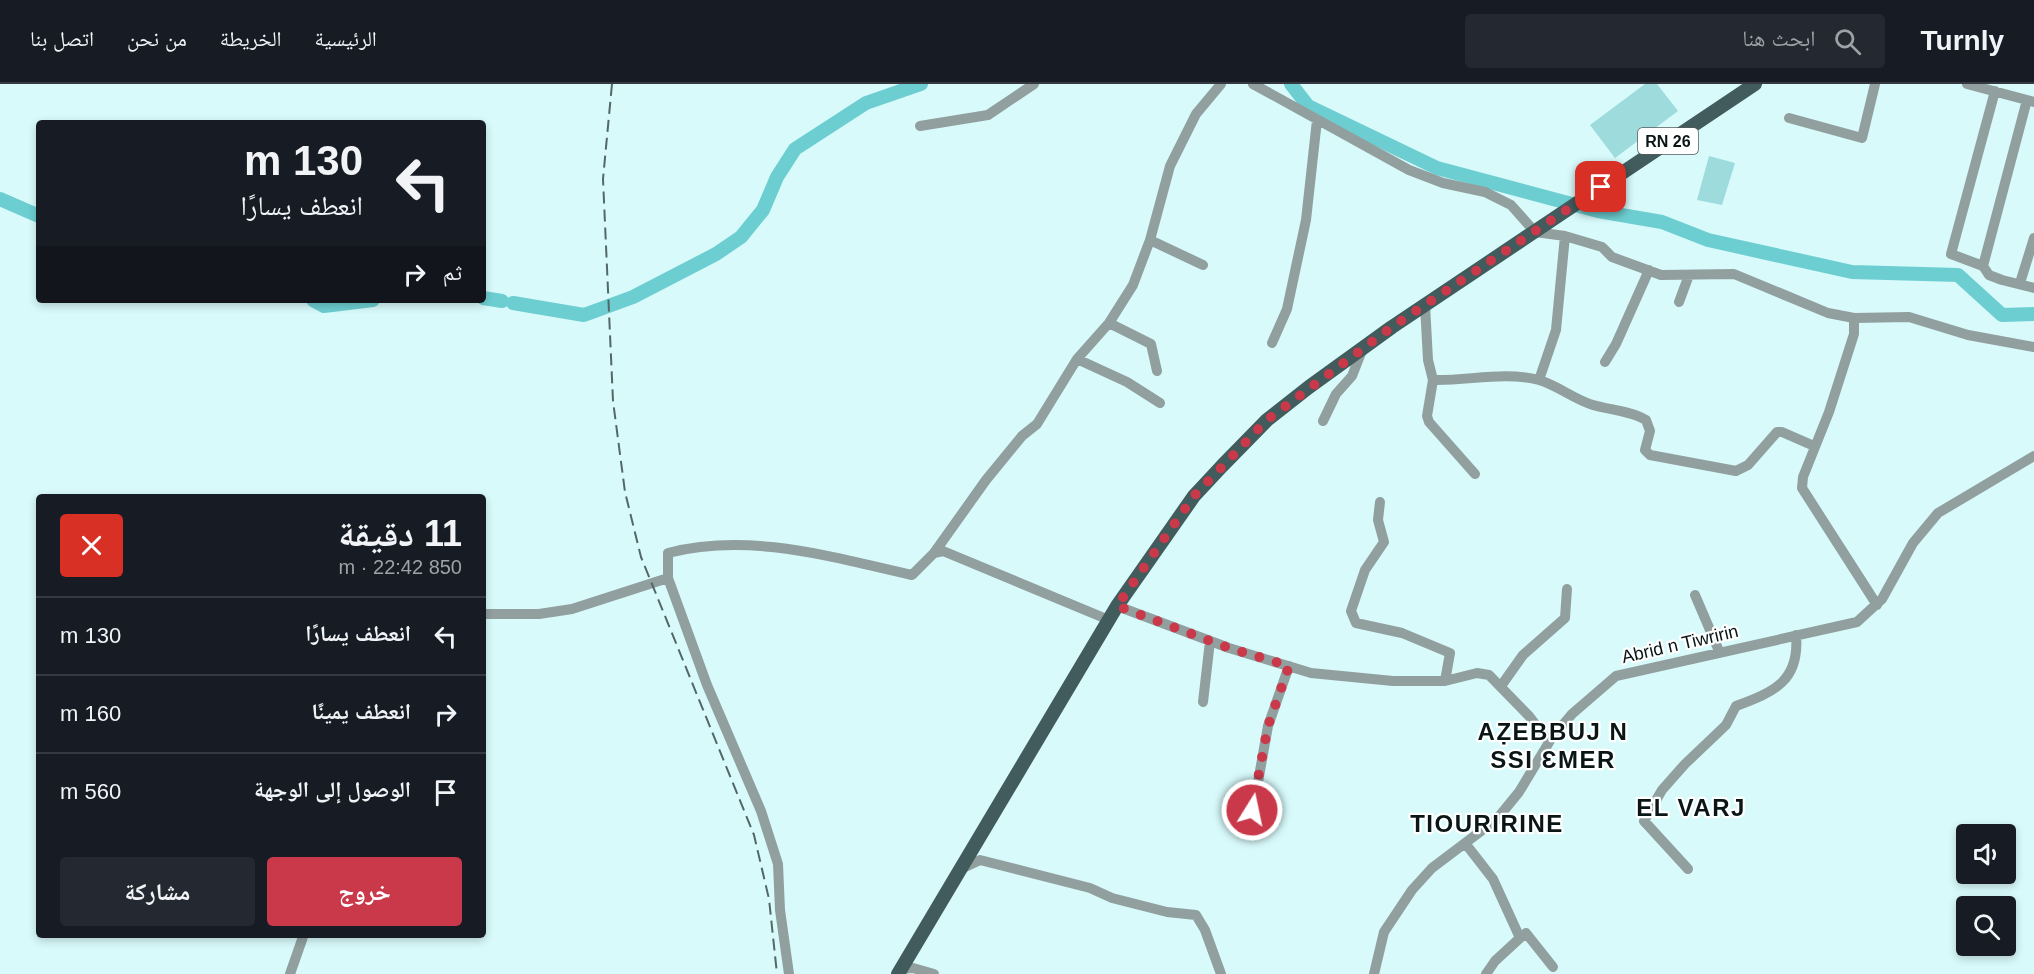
<!DOCTYPE html>
<html lang="ar">
<head>
<meta charset="utf-8">
<style>
	:root { --surface:#171b24; --page:#242831; --text:#f1f3f6; --muted:#9ea1a6; --line:#363941; --accent:#c9394a }
	body { margin:0; font-family:Helvetica,"Noto Naskh Arabic",sans-serif; background:var(--page); color:var(--text); direction:rtl; height:100vh; display:flex; flex-direction:column; font-size:22px; white-space:nowrap }
	* { box-sizing:border-box; margin:0 }
	p { font-size:20px; color:var(--muted) }
	.icon { flex:none; width:33px; height:33px; fill:none; stroke:currentColor; stroke-width:2; stroke-linecap:round; stroke-linejoin:round }
	.map { position:relative; flex:1; overflow:hidden; direction:ltr }
	.panel { position:absolute; left:36px; top:410px; width:450px; height:444px; display:flex; flex-direction:column; background:var(--surface); border-radius:6px; box-shadow:0 3px 9px #0003; direction:rtl }
	.panel>* { flex:none }
	.banner { position:absolute; left:36px; top:36px; width:450px; height:183px; border-radius:6px; box-shadow:0 3px 9px #0003; direction:rtl; background:#171b24; color:var(--text); overflow:hidden }
	.controls { position:absolute; left:1956px; top:740px; display:grid; gap:12px }
	.controls a { display:grid; place-items:center; width:60px; height:60px; border-radius:6px; background:var(--surface); box-shadow:0 3px 9px #0003; font-size:30px }
	.pin { position:absolute; display:grid; place-items:center; width:51px; height:51px; color:#fff; margin:-26px; border-radius:12px; box-shadow:0 3px 9px #0006 }
	.me { position:absolute; width:66px; margin:-33px; rotate:10deg; stroke-linejoin:round; filter:drop-shadow(0 0 4px #0008) }
	.turn { display:flex; align-items:center; gap:21px; height:126px; padding:0 24px; font-size:27px }
	.turn .icon { width:78px; height:78px; stroke-width:2.5 }
	.turn b { display:block; font-size:42px; line-height:51px }
	.then { display:flex; align-items:center; height:57px; padding:0 24px; background:#0003; gap:12px; font-size:22px }
	.round { display:grid; place-items:center; flex:none; width:63px; height:63px; border-radius:6px; background:var(--page) }
	.headline { display:flex; align-items:center; justify-content:space-between; height:102px; padding:0 24px }
	h1 { font-size:36px; font-weight:700; line-height:45px }
	.button { display:flex; gap:12px; margin-top:auto; padding:12px 24px }
	.button a { flex:1; height:69px; border-radius:6px; background:var(--accent); color:#fff; font-size:24px; font-weight:700; line-height:69px; text-align:center }
	.button a+a { background:var(--page); color:var(--text) }
	ul { padding:0; list-style:none }
	li { display:flex; align-items:center; gap:18px; height:78px; padding:0 24px; border-top:2px solid var(--line) }
	li div { flex:1 }
	li b { display:block; font-size:22px }
	li em { font-style:normal }
	header { display:flex; align-items:center; gap:36px; box-sizing:border-box; height:84px; padding:0 30px; background:var(--surface); border-bottom:2px solid var(--line) }
	header strong { font-size:28px }
	nav { display:flex; gap:33px; margin-inline-start:auto; font-size:21px }
	.search { width:420px; height:54px; background:var(--page); display:flex; align-items:center; gap:15px; box-sizing:border-box; padding:0 21px; border-radius:6px; color:var(--muted); font-size:22px }
	.map>svg:first-child { display:block }
	.green { fill:#9ddbdd }
	.lines { fill:none; stroke-linecap:round; stroke-linejoin:round }
	.river { stroke:#6dced1; stroke-width:14 }
	.minor { stroke:#919f9f; stroke-width:10 }
	.major { stroke:#425b5c; stroke-width:14 }
	.rail { stroke:#536767; stroke-width:2; stroke-dasharray:12 6; stroke-linecap:butt }
	.route { stroke:#c9394a; stroke-width:10; stroke-dasharray:0 18 }
	.labels { text-anchor:middle; dominant-baseline:central; stroke-width:4.5; stroke-linejoin:round; paint-order:stroke }
	.shield { fill:#fff; stroke:#545c5c; stroke-width:1.5 }
	.shield-label { font-size:16px; font-weight:bold; fill:#0a1616 }
	.street-label { font-size:18px; fill:#0a1616; stroke:#fff }
	.district-label { font-size:24px; font-weight:bold; letter-spacing:1.5px; fill:#0a1616; stroke:#fff }
</style>
</head>
<body>
<header>
<strong>Turnly</strong>
<div class="search"><svg class="icon" aria-label="search" viewBox="0 0 24 24"><circle cx="10" cy="10" r="6"/><path d="M15 15l6 6"/></svg>ابحث هنا</div>
<nav><a>الرئيسية</a><a>الخريطة</a><a>من نحن</a><a>اتصل بنا</a></nav>
</header>
<div class="map">
<svg width="2034" height="890" viewBox="0 0 2034 890">
	<rect width="100%" height="100%" fill="#d8fafb"/>
	<path class="green" d="M1645,0H1657L1678,27L1615,74L1590,41Z
		M1709,72L1735,79L1722,121L1697,116Z"/>
	<g class="lines">
		<path class="river" d="M1291,0L1308,22L1437,84L1598,127L1662,138L1708,156L1852,188L1958,191L2002,231L2034,230
			M0,115L39,132
			M483,214L502,217
			M313,216L324,222L373,216
			M513,219L584,231L633,213L716,170L741,153L763,126L777,93L795,65L866,19L921,0"/>
		<path class="minor" d="M1253,0L1409,86L1443,99L1485,108L1511,121L1535,148L1565,152L1602,163L1612,173L1661,191L1734,190L1828,229L1854,234L1909,233L1968,251L2034,263
			M1967,0L2034,18
			M1995,7L1951,170L1983,182L1989,191L2002,196L2034,204
			M1789,34L1862,54L1875,0
			M920,42L988,31L1034,0
			M1150,156L1203,181
			M1983,182L2027,16
			M2020,199L2034,154
			M1679,218L1689,191
			M1425,221L1428,276L1433,296C1469,297 1503,287 1539,296C1559,302 1573,315 1593,321C1610,326 1631,327 1646,336L1650,347L1645,366L1650,371L1736,387L1748,381L1777,348H1782L1814,362
			M1854,234V250L1829,328L1803,393L1802,404L1877,521
			M1109,239L1151,260L1157,287
			M1272,259L1287,225L1306,136L1317,36
			M1077,275L1127,298L1160,319
			M1605,278L1616,260L1649,186
			M1433,296L1427,332L1429,338L1475,390
			M1539,296L1556,246L1565,152
			M1323,337L1336,310L1352,292L1363,264
			M1380,418L1378,436L1384,458L1365,486L1351,527L1356,539L1402,549L1450,569L1445,597
			M934,469L986,396L1022,352L1037,340L1077,275L1109,239L1133,201L1150,156L1170,82L1196,30L1221,0
			M1695,511L1719,567
			M1117,522L1229,564L1311,589L1393,597H1445L1477,589L1489,591L1529,632L1549,658
			M483,530H539L572,525L668,494
			M1501,602L1523,571L1565,534L1567,505
			M1203,618L1210,557
			M1260,732L1255,731L1253,726L1268,642L1289,582
			M1465,759L1493,795L1520,854L1495,877L1486,890
			M963,784L980,776L1090,804L1112,814L1167,828L1196,831L1205,846L1221,890
			M1688,785L1644,737L1662,706L1685,680L1726,641L1736,622C1774,608 1800,597 1796,551
			M1520,854L1526,849L1553,883
			M901,885L913,884L934,890
			M290,890L304,850
			M789,890L780,826L778,780L761,727L707,601L668,494V469C750,448 831,473 912,491L934,469L943,467L1109,536
			M1374,890L1384,848L1412,806L1432,784L1497,735L1519,708L1551,655L1572,630L1616,592L1857,538L1882,515L1913,459L1938,429L2034,372"/>
		<path class="major" d="M898,890L1117,522L1194,412L1222,382L1267,336L1309,303L1392,243L1755,0"/>
		<path class="rail" d="M612,0L603,95L613,317L625,408L641,473L754,751L769,815L777,890"/>
	</g>
	<g class="lines">
		<path class="route" d="M1252,726L1268,642L1289,582L1229,564L1117,522L1194,412L1267,336L1392,243L1601,103"/>
	</g>
	<g class="labels">
		<rect class="shield" x="1638" y="44" width="60" height="26" rx="4.5"/>
		<g class="shield-label">
			<text x="1668" y="57">RN 26</text>
		</g>
		<g class="street-label">
			<text transform="translate(1680 560) rotate(-13)">Abrid n Tiwririn</text>
		</g>
		<g class="district-label">
			<text x="1553" y="647">AẒEBBUJ N<tspan x="1553" dy="28">SSI ƐMER</tspan></text>
			<text x="1691" y="723">EL VARJ</text>
			<text x="1487" y="739">TIOURIRINE</text>
		</g>
	</g>
</svg>
<div class="controls">
<a><svg class="icon" aria-label="sound" viewBox="0 0 24 24"><path d="M4 9h4l5-4v14l-5-4H4zM17 9q2 3 0 6"/></svg></a>
<a><svg class="icon" aria-label="search" viewBox="0 0 24 24"><circle cx="10" cy="10" r="6"/><path d="M15 15l6 6"/></svg></a>
</div>
<div class="pin" style="left:1601px;top:103px;background:#d93025"><svg class="icon" aria-label="arrive" viewBox="0 0 24 24"><path d="M6 21V4h12l-3 4 3 4H6"/></svg></div>
<svg class="me" style="left:1252px;top:726px" viewBox="-20 -20 40 40"><circle r="17" fill="#c9394a" stroke="#fff" stroke-width="3"/><path d="M0-11L8 9 0 5-8 9z" fill="#fff"/></svg>
<div class="banner">
<div class="turn"><svg class="icon" aria-label="left" viewBox="0 0 24 24"><path d="M17 20v-9H6M10 6l-5 5 5 5"/></svg><div><b>130 m</b>انعطف يسارًا</div></div>
<div class="then">ثم<svg class="icon" aria-label="right" viewBox="0 0 24 24"><path d="M7 20v-9h11M14 6l5 5-5 5"/></svg></div>
</div>
<section class="panel">
<div class="headline"><div><h1>11 دقيقة</h1><p>850 m · 22:42</p></div><a class="round" style="background:#d93025;color:#fff"><svg class="icon" aria-label="close" viewBox="0 0 24 24"><path d="M6 6l12 12M18 6L6 18"/></svg></a></div>
<ul>
<li><svg class="icon" aria-label="left" viewBox="0 0 24 24"><path d="M17 20v-9H6M10 6l-5 5 5 5"/></svg><div><b>انعطف يسارًا</b></div><em>130 m</em></li>
<li><svg class="icon" aria-label="right" viewBox="0 0 24 24"><path d="M7 20v-9h11M14 6l5 5-5 5"/></svg><div><b>انعطف يمينًا</b></div><em>160 m</em></li>
<li><svg class="icon" aria-label="arrive" viewBox="0 0 24 24"><path d="M6 21V4h12l-3 4 3 4H6"/></svg><div><b>الوصول إلى الوجهة</b></div><em>560 m</em></li>
</ul>
<div class="button"><a>خروج</a><a>مشاركة</a></div>
</section>
</div>
</body>
</html>
